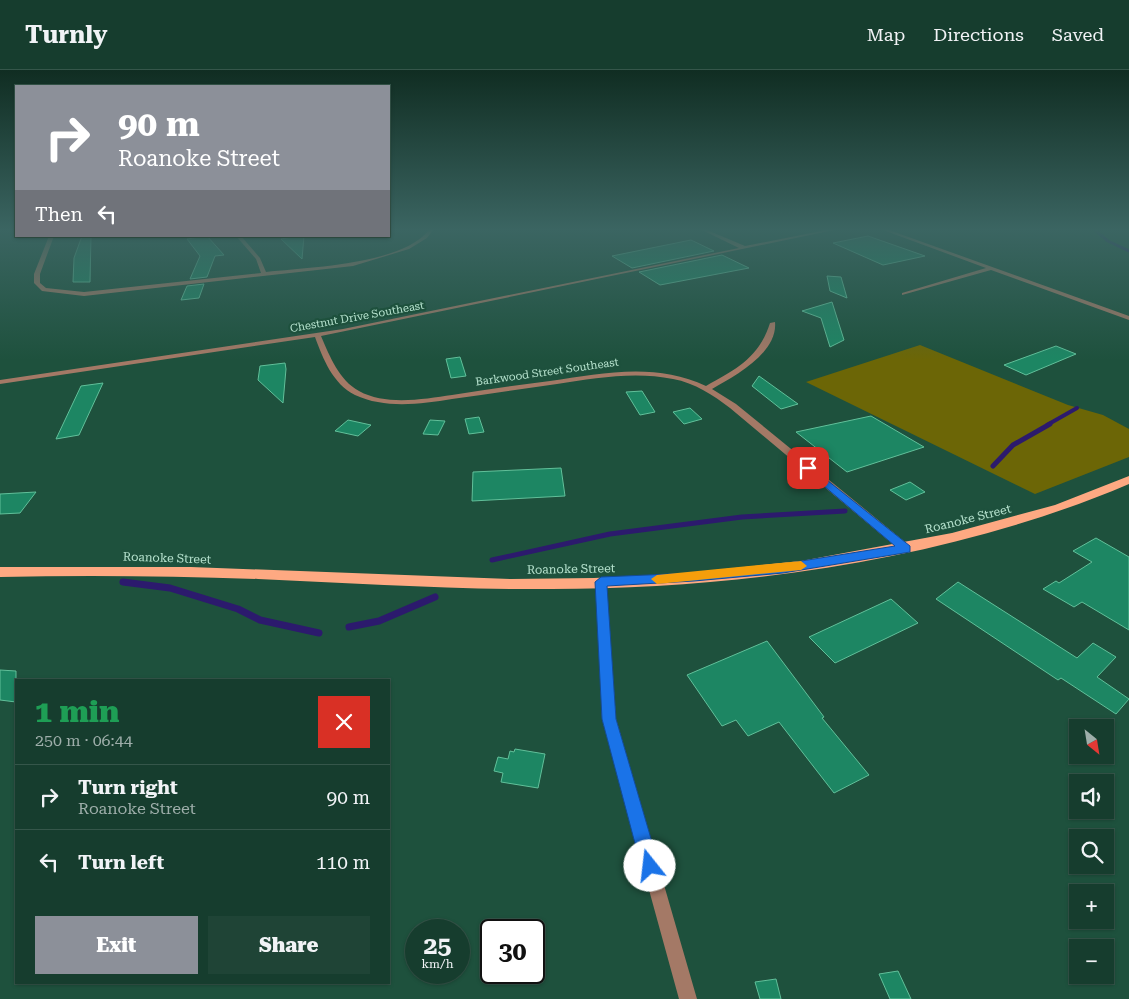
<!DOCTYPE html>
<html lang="en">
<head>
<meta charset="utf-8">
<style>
	:root { --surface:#163d2e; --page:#1f4436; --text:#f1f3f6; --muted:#9eaeaa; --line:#35564a; --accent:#8c9099 }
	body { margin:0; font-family:"Roboto Serif",serif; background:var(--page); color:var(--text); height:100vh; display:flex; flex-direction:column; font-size:19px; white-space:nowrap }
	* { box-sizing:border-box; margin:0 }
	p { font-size:16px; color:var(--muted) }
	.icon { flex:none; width:28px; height:28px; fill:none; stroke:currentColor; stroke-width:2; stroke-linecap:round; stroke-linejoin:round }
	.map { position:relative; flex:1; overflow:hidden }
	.sheet { position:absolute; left:15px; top:609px; width:375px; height:305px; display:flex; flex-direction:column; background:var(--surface); border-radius:0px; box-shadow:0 1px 4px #0004,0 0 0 1px var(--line) }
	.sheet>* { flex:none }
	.top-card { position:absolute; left:15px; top:15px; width:375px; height:152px; border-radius:0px; box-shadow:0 1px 4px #0004,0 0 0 1px var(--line); background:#8c9099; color:#fff; overflow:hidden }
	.needle { width:32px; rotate:150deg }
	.controls { position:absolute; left:1069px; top:649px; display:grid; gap:10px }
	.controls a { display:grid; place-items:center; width:45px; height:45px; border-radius:0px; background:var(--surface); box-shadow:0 1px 4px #0004,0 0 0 1px var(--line); font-size:25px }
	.speed { position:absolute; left:405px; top:849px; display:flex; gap:10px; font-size:25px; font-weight:700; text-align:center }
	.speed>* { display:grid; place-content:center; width:65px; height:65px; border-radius:50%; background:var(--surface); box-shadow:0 1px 4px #0004,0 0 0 1px var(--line); line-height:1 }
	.speed small { font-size:12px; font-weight:400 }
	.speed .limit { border:2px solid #111; border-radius:8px; background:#fff; color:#111 }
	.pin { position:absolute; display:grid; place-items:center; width:42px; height:42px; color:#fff; margin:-21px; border-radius:10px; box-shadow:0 2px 8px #0006 }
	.me { position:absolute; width:55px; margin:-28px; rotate:344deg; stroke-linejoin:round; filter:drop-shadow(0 0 4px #0008) }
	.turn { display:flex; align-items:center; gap:18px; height:105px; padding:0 20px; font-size:22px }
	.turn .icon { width:65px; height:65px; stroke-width:2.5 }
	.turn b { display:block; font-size:35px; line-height:42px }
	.then { display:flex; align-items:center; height:48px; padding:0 20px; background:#0003; gap:10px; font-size:19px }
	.round { display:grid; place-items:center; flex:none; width:52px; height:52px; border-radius:0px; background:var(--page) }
	.head { display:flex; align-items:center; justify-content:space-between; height:85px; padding:0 20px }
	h1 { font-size:30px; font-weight:800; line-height:38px; color:#1e9e55 }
	.button { display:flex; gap:10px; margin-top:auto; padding:10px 20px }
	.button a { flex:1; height:58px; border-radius:0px; background:var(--accent); color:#fff; font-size:20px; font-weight:800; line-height:58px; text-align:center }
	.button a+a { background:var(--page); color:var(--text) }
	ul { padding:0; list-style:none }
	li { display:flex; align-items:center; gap:15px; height:65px; padding:0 20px; border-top:1px solid var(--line) }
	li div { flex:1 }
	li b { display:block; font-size:19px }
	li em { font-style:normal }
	header { display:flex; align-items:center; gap:30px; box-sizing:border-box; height:70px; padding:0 25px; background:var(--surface); border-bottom:1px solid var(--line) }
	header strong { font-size:24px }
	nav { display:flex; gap:28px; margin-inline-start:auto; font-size:18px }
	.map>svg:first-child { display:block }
	.green { fill:#6c6606 }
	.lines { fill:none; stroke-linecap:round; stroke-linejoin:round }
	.stream-far3 { stroke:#2c1a6d; stroke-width:3 }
	.stream-far2 { stroke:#2c1a6d; stroke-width:4 }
	.stream-far1 { stroke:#2c1a6d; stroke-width:5 }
	.stream { stroke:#2c1a6d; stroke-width:7 }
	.building { fill:#1d8663; stroke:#61c09a }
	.street { fill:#a47966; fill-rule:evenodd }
	.primary { fill:#fea982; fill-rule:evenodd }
	.route { fill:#1a73e8; stroke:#114b97 }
	.slow { fill:#f59e0b }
	.labels { text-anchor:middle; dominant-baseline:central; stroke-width:4.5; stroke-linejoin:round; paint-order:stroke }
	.far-street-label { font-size:11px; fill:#b6e2ce; stroke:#1e513d }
	.street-label { font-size:12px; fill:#b6e2ce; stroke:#1e513d }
</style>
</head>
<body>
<header>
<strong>Turnly</strong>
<nav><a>Map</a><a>Directions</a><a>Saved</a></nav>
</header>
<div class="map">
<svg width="1129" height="929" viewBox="0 0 1129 929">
	<rect width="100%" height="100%" fill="#1e513d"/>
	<path class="green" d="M920,275L1068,335L1103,345L1129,359V387L1035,424L806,312Z"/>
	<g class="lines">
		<path class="stream-far3" d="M1095,160L1108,171L1129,181"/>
		<path class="stream-far2" d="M1047,355L1077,338"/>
		<path class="stream-far1" d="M993,396L1013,375L1050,354
			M492,490L610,464L742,447L845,441"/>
		<path class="stream" d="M123,512L170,518L238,539L260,550L319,563
			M349,557L379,551L435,527"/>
	</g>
	<path class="building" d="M82,166H91L90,212H73L74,188Z
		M207,166L224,185L215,186L207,207L190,209L200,186L187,169Z
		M298,166H304L302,189L281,169Z
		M868,166L925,186L883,195L833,173Z
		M691,170L714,181L632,198L612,186Z
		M722,185L749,198L660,215L639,202Z
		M827,206L841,207L847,228L830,221Z
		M204,214L199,228L181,230L187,216Z
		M832,232L844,270L830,277L821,248L802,241Z
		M1056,276L1076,284L1026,305L1004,295Z
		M460,287L466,306L451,308L446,289Z
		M285,293L286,299L283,333L258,310L260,296Z
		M759,306L798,334L781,339L752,316Z
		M103,313L79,365L56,369L81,316Z
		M642,321L655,342L640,345L626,322Z
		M690,338L702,349L684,354L673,342Z
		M871,346L924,377L847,402L796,362Z
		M479,347L484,362L469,364L465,349Z
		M348,350L371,355L358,366L335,361Z
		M430,350L445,351L438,365L423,364Z
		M561,398L565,426L472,431L473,402Z
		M910,412L925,422L906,430L890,420Z
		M36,422L20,443L0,444V424Z
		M1096,468L1129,487V560L1082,532L1074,537L1043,519L1056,511L1059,513L1092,492L1073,481Z
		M958,512L1077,588L1093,573L1116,587L1097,607L1129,629L1116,644L1061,608L1058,610L936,529Z
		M891,529L918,553L835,593L809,567Z
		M767,571L824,647L822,648L869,705L834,723L779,652L748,666L736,650L722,656L687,605Z
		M0,600L16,601V632L0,630Z
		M515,679L545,684L538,718L501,712L503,703L494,701L498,687L508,689L510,681L514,682Z
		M898,901L911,929H890L879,904Z
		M776,909L781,929H760L755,912Z"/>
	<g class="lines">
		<path class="street" d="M429,160H433L427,168L409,179L353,196L84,226L42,221L34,213V204L49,166H54L40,204V213L46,218L84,222L261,203L256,189L236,166H241L260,188L266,202C309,197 401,195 429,160Z
			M702,160H707L745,176L826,160H834L321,266C330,287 339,310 359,321C386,336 424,329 452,325C485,320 517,315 550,311C602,303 656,292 706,316C736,299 759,288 770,253L775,252C778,283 735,306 712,319L736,334L910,476L911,479L910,482H902L730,338C713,325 695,313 673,309C635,301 595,308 557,314C522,319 487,324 452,329C421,334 385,339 355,325C333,314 323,289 315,267L0,314V310L343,259L739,178Z
			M883,160H889L1129,246V250L991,200L902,225V223L986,198Z
			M601,508L605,509L606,512L616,649L697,929H679L602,649L596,512L597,509Z"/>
		<path class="primary" d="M1129,406V414C953,489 742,519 551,519C453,520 356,513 258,509C172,506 86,505 0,507V497H191L511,509L594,508L677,504L801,491L952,463L1055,435Z"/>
	</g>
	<linearGradient id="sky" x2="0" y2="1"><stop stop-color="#102d22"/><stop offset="0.55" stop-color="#3b6562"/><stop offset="1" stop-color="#3b6562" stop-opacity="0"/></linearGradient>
	<rect width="1129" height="290" fill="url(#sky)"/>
	<path class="route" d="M808,395L910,476V482L783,503L694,511L607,516L616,649L659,796L656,802L650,804L644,802L641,796L602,649L595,512L601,507L694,503L783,494L895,476L805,400L803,398Z"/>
	<path class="slow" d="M801,491L807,496L801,500L657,514L651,509L657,505Z"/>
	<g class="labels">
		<g class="far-street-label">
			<text transform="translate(357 247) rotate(-10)">Chestnut Drive Southeast</text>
			<text transform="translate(547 302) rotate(-8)">Barkwood Street Southeast</text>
		</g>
		<g class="street-label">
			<text transform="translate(968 449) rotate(-14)">Roanoke Street</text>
			<text transform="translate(167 488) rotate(2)">Roanoke Street</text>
			<text transform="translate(571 499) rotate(-1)">Roanoke Street</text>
		</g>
	</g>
</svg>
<div class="controls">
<a><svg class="needle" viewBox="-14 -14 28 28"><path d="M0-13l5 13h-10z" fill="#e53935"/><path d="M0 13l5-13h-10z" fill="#9eaeaa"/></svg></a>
<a><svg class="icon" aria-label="sound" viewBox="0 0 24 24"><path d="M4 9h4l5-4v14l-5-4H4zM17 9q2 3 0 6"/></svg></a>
<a><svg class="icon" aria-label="search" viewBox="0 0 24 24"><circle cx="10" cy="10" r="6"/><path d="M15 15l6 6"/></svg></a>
<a>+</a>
<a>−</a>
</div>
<div class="speed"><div>25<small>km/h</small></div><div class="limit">30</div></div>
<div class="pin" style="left:808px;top:398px;background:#d93025"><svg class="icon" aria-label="arrive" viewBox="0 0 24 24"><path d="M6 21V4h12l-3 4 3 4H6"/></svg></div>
<svg class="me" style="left:650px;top:796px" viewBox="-20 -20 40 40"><circle r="19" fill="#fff"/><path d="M0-13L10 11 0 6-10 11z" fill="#1a73e8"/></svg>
<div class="top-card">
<div class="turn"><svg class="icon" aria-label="right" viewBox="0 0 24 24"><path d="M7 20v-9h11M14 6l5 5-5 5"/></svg><div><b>90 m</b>Roanoke Street</div></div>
<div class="then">Then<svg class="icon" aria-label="left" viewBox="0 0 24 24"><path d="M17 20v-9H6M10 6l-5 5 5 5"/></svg></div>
</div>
<section class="sheet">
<div class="head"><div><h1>1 min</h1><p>250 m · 06:44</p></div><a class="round" style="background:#d93025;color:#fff"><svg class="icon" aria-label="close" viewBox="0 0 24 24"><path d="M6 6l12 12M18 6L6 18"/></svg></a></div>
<ul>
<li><svg class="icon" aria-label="right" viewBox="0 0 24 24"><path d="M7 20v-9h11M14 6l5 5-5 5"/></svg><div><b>Turn right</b><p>Roanoke Street</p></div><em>90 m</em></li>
<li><svg class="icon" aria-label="left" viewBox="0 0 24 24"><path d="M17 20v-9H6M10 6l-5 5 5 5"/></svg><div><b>Turn left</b></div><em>110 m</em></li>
</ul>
<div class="button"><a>Exit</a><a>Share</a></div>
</section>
</div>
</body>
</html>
